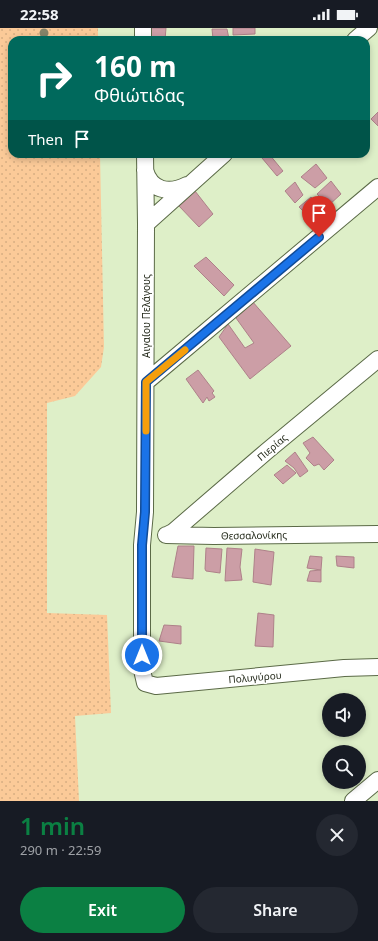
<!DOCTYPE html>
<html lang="en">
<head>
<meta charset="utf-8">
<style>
	:root { --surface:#171b24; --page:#242831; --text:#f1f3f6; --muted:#9ea1a6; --accent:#0b8043 }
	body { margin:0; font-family:"Noto Sans",sans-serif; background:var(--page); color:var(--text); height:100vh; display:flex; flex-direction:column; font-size:15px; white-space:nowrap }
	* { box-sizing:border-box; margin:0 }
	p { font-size:13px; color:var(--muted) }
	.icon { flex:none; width:22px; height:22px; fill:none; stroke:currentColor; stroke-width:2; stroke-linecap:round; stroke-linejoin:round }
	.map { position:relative; height:773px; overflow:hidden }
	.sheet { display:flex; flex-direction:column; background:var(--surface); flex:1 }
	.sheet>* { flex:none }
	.hud { position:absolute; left:8px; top:8px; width:362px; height:122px; border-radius:12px; box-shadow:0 2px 6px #0003; background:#00695c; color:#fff; overflow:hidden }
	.fabs { position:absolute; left:322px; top:665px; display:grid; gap:8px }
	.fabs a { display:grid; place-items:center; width:44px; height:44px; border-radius:50%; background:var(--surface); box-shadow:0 2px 6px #0003; font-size:20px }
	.pin { position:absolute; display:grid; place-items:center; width:34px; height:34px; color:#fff; margin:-41px -17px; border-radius:50% 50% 50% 0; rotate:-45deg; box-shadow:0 0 4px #0007 }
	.pin .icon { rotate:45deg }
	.me { position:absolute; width:44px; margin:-22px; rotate:0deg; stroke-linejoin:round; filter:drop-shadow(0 0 3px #0008) }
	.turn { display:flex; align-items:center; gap:14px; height:84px; padding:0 20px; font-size:18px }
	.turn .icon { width:52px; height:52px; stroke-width:2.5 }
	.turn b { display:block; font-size:28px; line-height:34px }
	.then { display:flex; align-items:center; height:38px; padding:0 20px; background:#0003; gap:8px; font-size:15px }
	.round { display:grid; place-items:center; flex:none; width:42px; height:42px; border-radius:21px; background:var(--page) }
	.headline { display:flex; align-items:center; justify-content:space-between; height:68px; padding:0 20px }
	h1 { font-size:24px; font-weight:600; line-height:30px; color:var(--accent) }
	.button { display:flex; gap:8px; margin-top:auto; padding:8px 20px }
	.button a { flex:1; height:46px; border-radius:24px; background:var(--accent); color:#fff; font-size:16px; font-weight:600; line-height:46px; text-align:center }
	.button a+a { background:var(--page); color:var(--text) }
	.status { display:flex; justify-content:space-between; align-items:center; height:28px; padding:0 20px; background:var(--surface); direction:ltr }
	.status svg { height:11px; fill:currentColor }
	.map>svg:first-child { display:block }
	.grass { fill:url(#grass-dots) }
	.building { fill:#cc9ea6; stroke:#ae8189 }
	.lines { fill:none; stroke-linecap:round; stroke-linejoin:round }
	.minor-casing { stroke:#5b6a47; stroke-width:18 }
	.minor { stroke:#fff; stroke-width:16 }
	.tree { fill:#858368 }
	.route-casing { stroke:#114b97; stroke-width:10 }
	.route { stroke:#1a73e8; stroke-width:7 }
	.slow { stroke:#f59e0b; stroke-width:7 }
	.labels { text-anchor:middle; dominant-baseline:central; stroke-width:3; stroke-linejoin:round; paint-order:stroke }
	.street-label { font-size:10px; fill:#242a1b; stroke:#fff }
</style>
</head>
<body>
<div class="status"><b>22:58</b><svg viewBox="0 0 49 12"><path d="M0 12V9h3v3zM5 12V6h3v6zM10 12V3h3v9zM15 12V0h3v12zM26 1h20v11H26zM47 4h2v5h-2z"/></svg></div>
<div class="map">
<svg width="378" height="773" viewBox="0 0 378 773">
	<defs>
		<pattern id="grass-dots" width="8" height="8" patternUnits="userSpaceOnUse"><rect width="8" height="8" fill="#fbca98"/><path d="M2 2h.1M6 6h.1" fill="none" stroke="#d7ae82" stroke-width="1.8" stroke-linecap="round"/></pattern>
	</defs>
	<rect width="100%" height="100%" fill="#deefc8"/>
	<path class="grass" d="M0,0H98V12H12V126H100L104,319L101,339L75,368L47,375V585L107,587L111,685L75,688L79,773H0Z"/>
	<path class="building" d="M147,0H166L165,12H147Z
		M233,0H255V6L233,7Z
		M212,1H227L229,11H213Z
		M378,84V98L371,91Z
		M266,126H269L283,143L277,148L262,130Z
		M316,136L327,150L315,160L301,149Z
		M331,153L341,166L328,178L317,166Z
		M295,154L303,167L295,175L285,163Z
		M195,163L213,186L199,199L179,178Z
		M311,169L320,180L309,189L299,179Z
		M206,229L234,257L224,268L194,238Z
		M252,273L291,318L250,351L219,309L228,296L245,320L254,315L236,290L250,277Z
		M198,342L214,363L212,365L215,369L209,373L207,369L203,375L186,351Z
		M313,409L334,432L324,442L319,436L314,438L306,430L310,425L303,415Z
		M295,424L308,443L300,449L294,440L285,433Z
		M287,437L296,445L283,456L274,447Z
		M178,518H194L193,551L172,549Z
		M206,520L222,521L220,545L206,543L205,541Z
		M227,520L242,521L240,539L242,552L225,553Z
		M255,521L274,524L271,557L253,554Z
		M310,528L322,529L321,542L307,540Z
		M336,528L354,529V540L337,538Z
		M321,542V554L307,553L310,543Z
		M258,585L274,587L273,619L255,618Z
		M164,597L181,598V616L159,613Z"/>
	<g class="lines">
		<g class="minor-casing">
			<path id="minor" d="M143,0V12
				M355,12L369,0
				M145,126L146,196L145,484L142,517V642L145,655L156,658L344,640L378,639
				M145,142C151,163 169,166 187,157
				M146,196L224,126
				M146,354L378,159
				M166,507L214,508L378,506
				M167,507L173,504L267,423L378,331
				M353,773L378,752"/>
		</g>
		<use href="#minor" class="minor"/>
	</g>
	<circle class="tree" cx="44" cy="5" r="4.5"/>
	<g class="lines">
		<g class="route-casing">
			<path id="route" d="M142,627V517L145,484L146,354L319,209"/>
		</g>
		<use href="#route" class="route"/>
		<path class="slow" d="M146,403V354L185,322"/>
	</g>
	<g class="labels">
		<g class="street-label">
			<text transform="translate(146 288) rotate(-90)">Αιγαίου Πελάγους</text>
			<text transform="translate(272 419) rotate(-40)">Πιερίας</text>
			<text transform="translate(254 507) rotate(-1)">Θεσσαλονίκης</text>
			<text transform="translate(255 649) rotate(-5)">Πολυγύρου</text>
		</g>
	</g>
</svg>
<div class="fabs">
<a><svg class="icon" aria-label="sound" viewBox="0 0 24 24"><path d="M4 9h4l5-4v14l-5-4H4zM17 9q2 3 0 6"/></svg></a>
<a><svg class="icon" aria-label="search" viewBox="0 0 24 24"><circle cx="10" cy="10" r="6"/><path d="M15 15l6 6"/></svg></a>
</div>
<div class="pin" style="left:319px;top:209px;background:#d93025"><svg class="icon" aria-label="arrive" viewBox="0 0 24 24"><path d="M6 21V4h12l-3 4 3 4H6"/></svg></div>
<svg class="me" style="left:142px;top:627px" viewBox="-20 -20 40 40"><circle r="17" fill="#1a73e8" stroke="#fff" stroke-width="3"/><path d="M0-11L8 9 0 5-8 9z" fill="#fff"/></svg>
<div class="hud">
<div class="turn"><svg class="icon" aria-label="right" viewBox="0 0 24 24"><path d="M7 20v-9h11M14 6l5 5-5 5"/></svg><div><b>160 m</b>Φθιώτιδας</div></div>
<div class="then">Then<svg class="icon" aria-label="arrive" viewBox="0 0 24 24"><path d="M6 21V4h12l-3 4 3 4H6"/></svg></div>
</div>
</div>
<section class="sheet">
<div class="headline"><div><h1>1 min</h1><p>290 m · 22:59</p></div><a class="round"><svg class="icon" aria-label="close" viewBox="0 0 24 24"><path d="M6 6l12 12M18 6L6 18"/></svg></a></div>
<div class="button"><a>Exit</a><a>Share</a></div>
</section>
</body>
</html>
